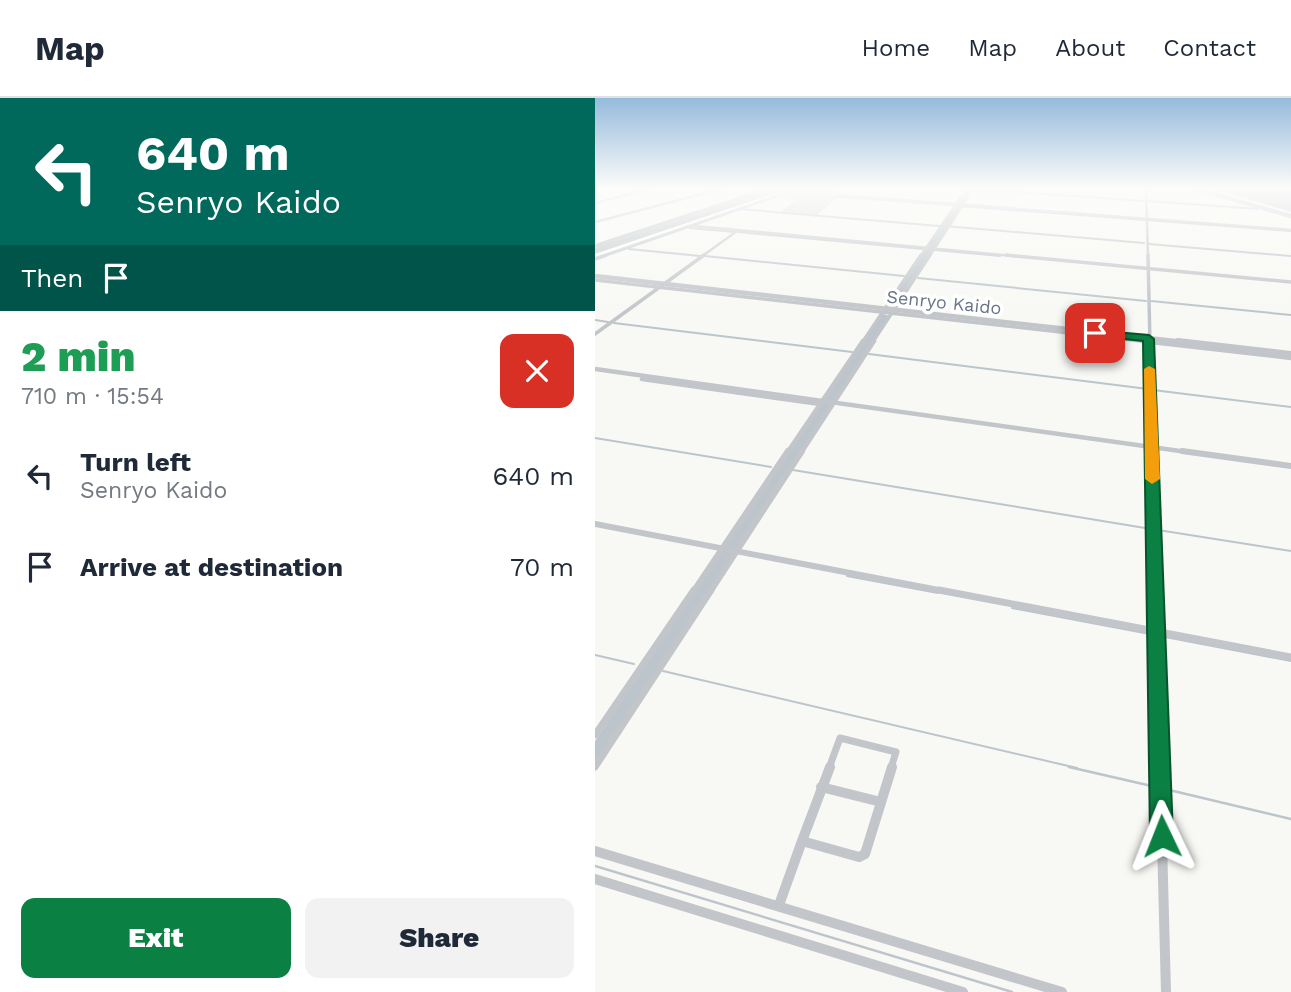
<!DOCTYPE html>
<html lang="en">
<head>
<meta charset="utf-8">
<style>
	:root { --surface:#fff; --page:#f2f2f3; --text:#1f2937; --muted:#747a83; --line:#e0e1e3; --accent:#0b8043 }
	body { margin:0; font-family:"Work Sans",sans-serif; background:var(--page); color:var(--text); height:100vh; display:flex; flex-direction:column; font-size:26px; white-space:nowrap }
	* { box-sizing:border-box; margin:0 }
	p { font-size:23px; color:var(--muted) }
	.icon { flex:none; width:38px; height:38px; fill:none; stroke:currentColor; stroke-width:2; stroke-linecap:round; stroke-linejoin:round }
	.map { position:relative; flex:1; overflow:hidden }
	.panel { display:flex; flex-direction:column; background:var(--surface); width:595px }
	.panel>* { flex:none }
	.banner { background:#00695c; color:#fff; overflow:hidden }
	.pin { position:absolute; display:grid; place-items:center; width:60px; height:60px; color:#fff; margin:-30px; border-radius:14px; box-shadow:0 4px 10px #0006 }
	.me { position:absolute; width:77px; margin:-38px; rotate:358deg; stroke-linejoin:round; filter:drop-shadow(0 0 5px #0008) }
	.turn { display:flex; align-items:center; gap:24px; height:147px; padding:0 21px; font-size:32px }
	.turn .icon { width:91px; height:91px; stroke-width:2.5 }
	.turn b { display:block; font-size:49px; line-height:60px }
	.then { display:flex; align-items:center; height:66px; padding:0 21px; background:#0003; gap:14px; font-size:26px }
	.round { display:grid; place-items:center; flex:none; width:74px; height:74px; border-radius:14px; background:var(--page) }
	.head { display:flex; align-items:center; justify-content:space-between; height:119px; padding:0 21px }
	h1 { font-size:42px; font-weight:800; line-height:52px; color:#1e9e55 }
	.button { display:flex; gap:14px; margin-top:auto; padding:14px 21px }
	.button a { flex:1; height:80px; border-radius:14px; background:var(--accent); color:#fff; font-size:28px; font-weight:800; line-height:80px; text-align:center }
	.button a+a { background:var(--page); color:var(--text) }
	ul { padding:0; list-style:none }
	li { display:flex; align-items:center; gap:21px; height:91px; padding:0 21px }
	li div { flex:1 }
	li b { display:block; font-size:26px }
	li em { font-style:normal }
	header { display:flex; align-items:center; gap:42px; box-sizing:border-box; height:98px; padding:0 35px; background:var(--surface); border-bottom:2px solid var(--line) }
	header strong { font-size:33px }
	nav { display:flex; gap:38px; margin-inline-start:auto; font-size:24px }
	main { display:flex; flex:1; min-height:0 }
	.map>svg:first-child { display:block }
	.green { fill:#d7ddd5 }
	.water { fill:#bcc5cb }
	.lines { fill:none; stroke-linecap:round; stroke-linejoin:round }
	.stream-far1 { stroke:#bcc5cb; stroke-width:2 }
	.stream { stroke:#bcc5cb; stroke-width:2.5 }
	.river { fill:#bcc5cb; fill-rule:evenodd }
	.secondary-casing { stroke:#b4b8be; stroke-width:1 }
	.minor-far5 { stroke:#c2c5c9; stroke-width:2.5 }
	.minor-far4 { stroke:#c2c5c9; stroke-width:3.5 }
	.minor-far3 { stroke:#c2c5c9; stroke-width:4.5 }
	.minor-far2 { stroke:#c2c5c9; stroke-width:6 }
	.minor-far1 { stroke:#c2c5c9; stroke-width:7 }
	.minor { stroke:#c2c5c9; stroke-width:10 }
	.tertiary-far1 { stroke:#c2c5c9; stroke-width:4.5 }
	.tertiary { stroke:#c2c5c9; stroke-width:6 }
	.secondary { fill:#fff; fill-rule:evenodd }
	.route { fill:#0b8043; stroke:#07532c; stroke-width:2 }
	.slow { fill:#f59e0b }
	.labels { text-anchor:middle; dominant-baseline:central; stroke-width:7; stroke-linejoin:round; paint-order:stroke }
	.far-street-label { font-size:18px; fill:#687585; stroke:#fff }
</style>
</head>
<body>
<header>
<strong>Map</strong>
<nav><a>Home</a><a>Map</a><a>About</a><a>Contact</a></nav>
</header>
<main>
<section class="panel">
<div class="banner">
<div class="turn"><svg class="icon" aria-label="left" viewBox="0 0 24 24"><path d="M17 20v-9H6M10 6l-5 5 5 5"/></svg><div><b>640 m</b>Senryo Kaido</div></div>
<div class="then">Then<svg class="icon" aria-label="arrive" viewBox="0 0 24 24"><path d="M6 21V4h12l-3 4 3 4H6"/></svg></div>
</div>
<div class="head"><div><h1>2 min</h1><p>710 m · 15:54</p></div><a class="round" style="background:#d93025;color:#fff"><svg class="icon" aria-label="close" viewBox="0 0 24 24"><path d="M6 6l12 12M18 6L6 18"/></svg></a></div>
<ul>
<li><svg class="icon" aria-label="left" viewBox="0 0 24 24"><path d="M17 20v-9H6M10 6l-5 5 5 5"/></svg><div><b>Turn left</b><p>Senryo Kaido</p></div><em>640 m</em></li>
<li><svg class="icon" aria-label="arrive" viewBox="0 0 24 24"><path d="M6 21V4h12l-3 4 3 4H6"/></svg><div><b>Arrive at destination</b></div><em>70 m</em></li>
</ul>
<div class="button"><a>Exit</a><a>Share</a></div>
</section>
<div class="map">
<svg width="696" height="894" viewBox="0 0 696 894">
	<rect width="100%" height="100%" fill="#f8f8f5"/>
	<path class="green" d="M207,90H225L233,99L242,100L222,117L186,114L200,102L180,100Z"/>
	<path class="water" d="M183,90H195L0,155V150Z
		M615,90H696V114Z"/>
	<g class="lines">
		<path class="stream-far1" d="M228,90L238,98
			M601,90L696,117
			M380,91L549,103
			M244,99L358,107
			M553,103L663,111
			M0,105L59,90
			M363,108L696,133
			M145,111L344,128
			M349,128L549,145
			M95,130L140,134
			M143,134L328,151
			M554,146L696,158
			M0,147L165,93
			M34,151L105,158
			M333,151L337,152
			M340,152L405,158
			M110,158L309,178
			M323,180L551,203
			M556,203L696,217
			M0,222L13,224
			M19,225L257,254
			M274,256L553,291
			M558,292L696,309
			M0,340L176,369
			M198,372L556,431
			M563,432L696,453
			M252,478L343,495
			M417,510L560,537
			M565,538L696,563
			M0,557L39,566
			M68,573L482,670"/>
		<path class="stream" d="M474,669L561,689
			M570,691L696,721
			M0,768L417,894"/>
		<path class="river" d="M373,90H378L299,211H293L292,209Z
			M288,216L295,218L6,663L0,665V643Z"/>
		<g class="secondary-casing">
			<path id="secondary" d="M195,90H201L0,159V156Z"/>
		</g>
		<path class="minor-far5" d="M226,90L235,99H242
			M232,90L244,97L696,132
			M551,90L553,159
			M595,90L696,119
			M0,124L130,90
			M89,127L429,159
			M0,149L179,90
			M6,159L206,90
			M106,159L142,133
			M325,159L372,90
			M334,159L379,90"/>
		<path class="minor-far4" d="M411,157L696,184
			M553,157L555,245
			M0,161L11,157
			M0,182L563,245
			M0,236L109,157
			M267,245L326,157
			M277,245L335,157"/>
		<path class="minor-far3" d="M547,243L696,260
			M555,243L558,355
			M0,271L599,355
			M47,281L225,306
			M192,355L268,243
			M206,355L279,243"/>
		<path class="minor-far2" d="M558,353L561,494
			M587,353L696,368
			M0,426L354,494
			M98,494L193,353
			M115,494L207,353"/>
		<path class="minor-far1" d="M344,492L696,559
			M561,492L565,670
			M0,637L99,492
			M0,669L116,492
			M234,670L245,640L301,654L296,670"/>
		<path class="minor" d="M565,669L571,894
			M226,689L286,704
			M207,743L264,759L270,756L297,669
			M207,743L235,669
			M0,753L467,894
			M0,781L368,894
			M184,807L207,743"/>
		<path class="tertiary-far1" d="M0,178L598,245"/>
		<path class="tertiary" d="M583,243L696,256"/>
		<use href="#secondary" class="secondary"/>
	</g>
	<linearGradient id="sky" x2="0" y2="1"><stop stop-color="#96bbdc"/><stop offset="0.42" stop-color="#fcfcfa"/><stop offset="1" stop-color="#fcfcfa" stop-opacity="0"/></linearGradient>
	<rect width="696" height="215" fill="url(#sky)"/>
	<path class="route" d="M497,232L554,237L559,241L578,738L575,746L567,750L558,746L555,738L548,243L500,238L495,235Z"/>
	<path class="slow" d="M554,268L560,271L565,381L557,386L550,381L549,271Z"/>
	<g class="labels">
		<g class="far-street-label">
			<text transform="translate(349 204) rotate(6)">Senryo Kaido</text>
		</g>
	</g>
</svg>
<div class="pin" style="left:500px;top:235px;background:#d93025"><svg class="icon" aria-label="arrive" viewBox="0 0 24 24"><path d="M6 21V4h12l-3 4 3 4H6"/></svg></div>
<svg class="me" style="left:567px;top:738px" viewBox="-20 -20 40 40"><path d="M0-17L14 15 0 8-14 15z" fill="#0b8043" stroke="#fff" stroke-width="4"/></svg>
</div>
</main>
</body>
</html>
